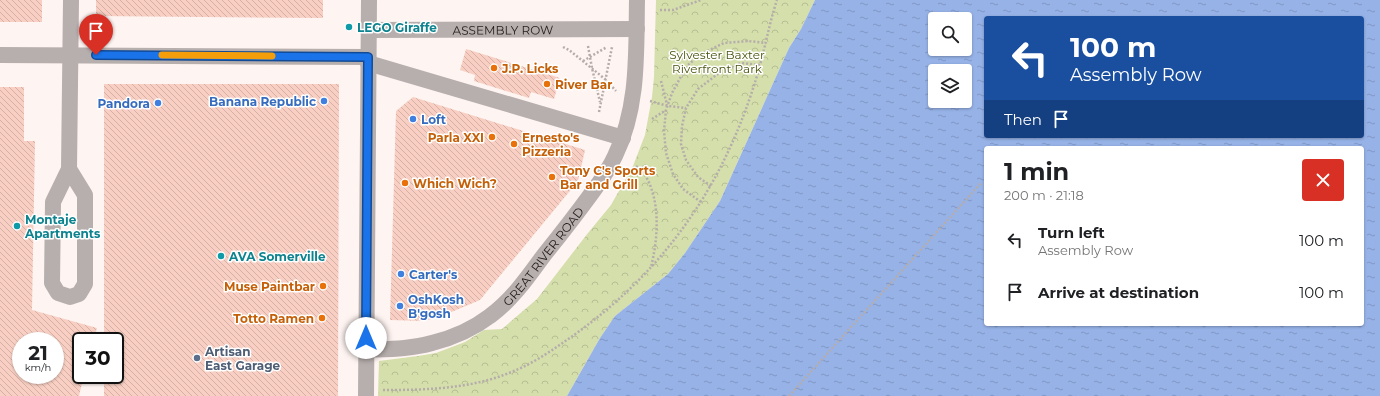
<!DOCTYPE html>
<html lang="en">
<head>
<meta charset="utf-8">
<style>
	:root { --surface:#fff; --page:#f2f2f2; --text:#202124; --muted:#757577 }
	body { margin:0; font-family:Montserrat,sans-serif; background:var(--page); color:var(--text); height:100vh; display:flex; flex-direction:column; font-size:15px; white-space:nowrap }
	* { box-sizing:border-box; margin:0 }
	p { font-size:13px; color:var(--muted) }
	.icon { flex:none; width:22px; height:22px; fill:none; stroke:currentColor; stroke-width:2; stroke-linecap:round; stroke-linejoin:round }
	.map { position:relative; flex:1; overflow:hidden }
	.side { position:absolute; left:984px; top:146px; width:380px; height:180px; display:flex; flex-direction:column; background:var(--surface); border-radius:4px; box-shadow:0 1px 3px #0004 }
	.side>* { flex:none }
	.banner { position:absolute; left:984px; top:16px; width:380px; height:122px; border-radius:4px; box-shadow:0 1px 3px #0004; background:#1a4fa0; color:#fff; overflow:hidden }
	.controls { position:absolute; left:928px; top:12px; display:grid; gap:8px }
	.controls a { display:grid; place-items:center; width:44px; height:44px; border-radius:4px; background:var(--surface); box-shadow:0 1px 3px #0004; font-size:20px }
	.speed { position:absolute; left:12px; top:332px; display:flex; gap:8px; font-size:20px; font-weight:700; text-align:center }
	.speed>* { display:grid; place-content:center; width:52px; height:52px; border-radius:50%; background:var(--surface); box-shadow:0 1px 3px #0004; line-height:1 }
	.speed small { font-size:10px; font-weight:400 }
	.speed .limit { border:2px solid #111; border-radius:6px; background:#fff; color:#111 }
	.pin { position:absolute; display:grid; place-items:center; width:34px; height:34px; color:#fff; margin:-41px -17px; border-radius:50% 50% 50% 0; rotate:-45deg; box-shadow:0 0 4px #0007 }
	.pin .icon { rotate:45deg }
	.me { position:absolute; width:44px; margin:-22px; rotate:0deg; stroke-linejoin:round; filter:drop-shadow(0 0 3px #0008) }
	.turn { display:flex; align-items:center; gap:14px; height:84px; padding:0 20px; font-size:18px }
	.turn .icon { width:52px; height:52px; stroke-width:2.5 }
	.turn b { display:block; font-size:28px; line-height:34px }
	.then { display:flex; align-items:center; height:38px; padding:0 20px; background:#0003; gap:8px; font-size:15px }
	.round { display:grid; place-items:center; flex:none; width:42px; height:42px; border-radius:4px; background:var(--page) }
	.headline { display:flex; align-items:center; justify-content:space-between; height:68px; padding:0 20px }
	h1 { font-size:24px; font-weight:700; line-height:30px }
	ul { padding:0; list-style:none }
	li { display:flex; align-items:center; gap:12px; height:52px; padding:0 20px }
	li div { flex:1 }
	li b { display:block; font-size:15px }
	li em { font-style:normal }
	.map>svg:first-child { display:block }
	.park { fill:url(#park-crowns) }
	.water { fill:url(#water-ripples); fill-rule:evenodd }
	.building { fill:url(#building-back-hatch); fill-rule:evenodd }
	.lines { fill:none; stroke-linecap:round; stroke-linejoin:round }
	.path { stroke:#b6adab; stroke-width:2.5; stroke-dasharray:2 2; stroke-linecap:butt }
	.street { stroke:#b7afae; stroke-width:16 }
	.route-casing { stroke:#114b97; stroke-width:10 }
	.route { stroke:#1a73e8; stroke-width:7 }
	.slow { stroke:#f59e0b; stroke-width:7 }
	.culture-dot { fill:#0f9aa8; stroke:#fff; stroke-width:1.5 }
	.food-dot { fill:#e8710a; stroke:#fff; stroke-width:1.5 }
	.shop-dot { fill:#3f7fe0; stroke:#fff; stroke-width:1.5 }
	.service-dot { fill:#5c6f8a; stroke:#fff; stroke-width:1.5 }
	.labels { text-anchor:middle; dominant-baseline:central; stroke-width:3; stroke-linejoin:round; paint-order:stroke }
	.culture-label { font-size:12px; font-weight:bold; fill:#0d838f; stroke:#fff; text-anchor:start }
	.street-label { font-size:12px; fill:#221c1a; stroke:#fff }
	.park-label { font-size:12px; fill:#49540e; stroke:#fff }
	.food-label { font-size:12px; font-weight:bold; fill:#c56008; stroke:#fff; text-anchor:start }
	.shop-label { font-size:12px; font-weight:bold; fill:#366cbe; stroke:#fff; text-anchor:start }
	.service-label { font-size:12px; font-weight:bold; fill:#4e5e75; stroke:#fff; text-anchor:start }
</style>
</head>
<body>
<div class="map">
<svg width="1380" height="396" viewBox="0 0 1380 396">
	<defs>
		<pattern id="park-crowns" width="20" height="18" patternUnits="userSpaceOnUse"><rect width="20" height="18" fill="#d4dfab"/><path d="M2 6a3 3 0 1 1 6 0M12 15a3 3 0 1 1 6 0" fill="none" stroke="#b6bf93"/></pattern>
		<pattern id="water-ripples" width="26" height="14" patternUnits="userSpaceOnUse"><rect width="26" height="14" fill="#96b2e7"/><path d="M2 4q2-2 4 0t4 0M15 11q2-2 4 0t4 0" fill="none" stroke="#8198c6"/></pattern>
		<pattern id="building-back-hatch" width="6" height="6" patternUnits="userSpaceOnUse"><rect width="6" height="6" fill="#f8cfc2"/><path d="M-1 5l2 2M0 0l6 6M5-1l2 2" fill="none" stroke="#d4b1a6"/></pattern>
	</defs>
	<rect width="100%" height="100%" fill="#fef4f1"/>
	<path class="park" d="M656,0H815L801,29L789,48L720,201L685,253L668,274L615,316L600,338L567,396H378L379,361L418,356L436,353L465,342L484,330L502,329L537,299L588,233L611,205L633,166L645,135L652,97L654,77Z"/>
	<path class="water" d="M815,0H1380V396H567L600,338L615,316L668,274L685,253L720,201L789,48L801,29ZM986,18H1362V136H986ZM935,19H965V49H935ZM935,71H965V101H935ZM986,148H1362V324H986Z"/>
	<path class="building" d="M0,0H42V22H0Z
		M96,0H323V18L96,16Z
		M466,49L560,78L554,99L531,92L529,98L474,81L475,75L460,70Z
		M104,84H339L338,396H104V375H115V341H104Z
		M0,87H24V141H35L32,310L97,328L93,341H81V375H84L79,396H0ZM21,341H55V375H21Z
		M413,97L585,150L578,181L480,300L449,313L425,321L390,320L396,111Z"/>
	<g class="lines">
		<path class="path" d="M660,10H673L701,0
			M588,46L592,68L600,102
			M563,47L569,50L605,79L616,91
			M583,61L607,47
			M661,81L667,105
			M650,101L668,106L686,108
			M599,112L612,47
			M652,119L666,110
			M636,166C639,169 643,172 645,175C661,201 658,239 651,267
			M711,186L698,177L686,160L681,144L682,126L686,108L698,89L719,73L741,63L760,65
			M701,202L683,189L673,174L666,153L664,131L666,110L672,93L686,67L699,55L724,43L748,41L766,43
			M383,390C426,390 469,389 509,373C533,364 554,349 574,335C651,280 706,210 741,122C748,104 755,84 760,65C766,43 770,21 777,0
			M789,396L981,183"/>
		<g class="street">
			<path id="s1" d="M368,30L637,29"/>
			<path d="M0,55L368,57"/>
			<path d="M368,63L623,138"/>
			<path d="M69,169L85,195V284L79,294L70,297L58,293L52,283L53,202L69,169L71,0"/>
			<path id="s2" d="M366,350C388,349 411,349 432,343C452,338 473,329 490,316C512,300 528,277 544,255C561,234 578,212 594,190C602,179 609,169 615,156C639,107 636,53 637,0"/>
			<path d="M366,396L369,0"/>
		</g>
	</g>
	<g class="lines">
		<g class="route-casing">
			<path id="route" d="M96,55L368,57L366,338"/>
		</g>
		<use href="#route" class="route"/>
		<path class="slow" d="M162,55L272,56"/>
	</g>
	<g class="culture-dot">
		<circle cx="349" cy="27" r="4"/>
		<circle cx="17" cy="226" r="4"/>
		<circle cx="221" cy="256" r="4"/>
	</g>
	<g class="food-dot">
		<circle cx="494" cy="68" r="4"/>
		<circle cx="547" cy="84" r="4"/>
		<circle cx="492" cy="137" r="4"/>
		<circle cx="514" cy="144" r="4"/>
		<circle cx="552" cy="177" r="4"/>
		<circle cx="405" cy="183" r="4"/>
		<circle cx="323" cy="286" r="4"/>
		<circle cx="322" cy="318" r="4"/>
	</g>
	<g class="shop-dot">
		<circle cx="324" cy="101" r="4"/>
		<circle cx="158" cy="103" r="4"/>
		<circle cx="413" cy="119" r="4"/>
		<circle cx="401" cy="274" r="4"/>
		<circle cx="400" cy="306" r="4"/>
	</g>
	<circle class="service-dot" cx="197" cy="358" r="4"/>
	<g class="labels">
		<g class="culture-label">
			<text x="357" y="27">LEGO Giraffe</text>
			<text x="25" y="219">Montaje<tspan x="25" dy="14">Apartments</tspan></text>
			<text x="229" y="256">AVA Somerville</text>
		</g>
		<g class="street-label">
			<text stroke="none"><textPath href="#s1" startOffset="135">ASSEMBLY ROW</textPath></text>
			<text stroke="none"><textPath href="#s2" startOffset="211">GREAT RIVER ROAD</textPath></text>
		</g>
		<g class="park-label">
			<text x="717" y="54">Sylvester Baxter<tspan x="717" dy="14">Riverfront Park</tspan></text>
		</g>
		<g class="food-label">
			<text x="502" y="68">J.P. Licks</text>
			<text x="555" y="84">River Bar</text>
			<text x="484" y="137" text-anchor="end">Parla XXI</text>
			<text x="522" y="137">Ernesto's<tspan x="522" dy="14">Pizzeria</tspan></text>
			<text x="560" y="170">Tony C's Sports<tspan x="560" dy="14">Bar and Grill</tspan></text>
			<text x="413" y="183">Which Wich?</text>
			<text x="315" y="286" text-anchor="end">Muse Paintbar</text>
			<text x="314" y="318" text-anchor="end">Totto Ramen</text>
		</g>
		<g class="shop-label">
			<text x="316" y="101" text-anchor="end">Banana Republic</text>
			<text x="150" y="103" text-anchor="end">Pandora</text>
			<text x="421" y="119">Loft</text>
			<text x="409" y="274">Carter's</text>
			<text x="408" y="299">OshKosh<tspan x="408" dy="14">B'gosh</tspan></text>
		</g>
		<g class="service-label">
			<text x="205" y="351">Artisan<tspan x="205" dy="14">East Garage</tspan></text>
		</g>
	</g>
</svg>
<div class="controls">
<a><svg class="icon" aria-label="search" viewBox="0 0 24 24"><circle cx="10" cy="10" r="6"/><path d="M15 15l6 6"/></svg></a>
<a><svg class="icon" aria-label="layers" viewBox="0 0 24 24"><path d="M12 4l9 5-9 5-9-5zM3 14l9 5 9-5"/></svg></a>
</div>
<div class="speed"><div>21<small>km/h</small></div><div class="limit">30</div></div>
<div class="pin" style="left:96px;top:55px;background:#d93025"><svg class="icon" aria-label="arrive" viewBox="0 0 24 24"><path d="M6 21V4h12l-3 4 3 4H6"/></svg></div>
<svg class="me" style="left:366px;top:338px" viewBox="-20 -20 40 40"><circle r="19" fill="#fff"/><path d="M0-13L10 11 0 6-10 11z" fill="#1a73e8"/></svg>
<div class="banner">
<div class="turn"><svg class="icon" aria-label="left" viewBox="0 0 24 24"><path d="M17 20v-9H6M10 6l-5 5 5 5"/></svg><div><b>100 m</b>Assembly Row</div></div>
<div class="then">Then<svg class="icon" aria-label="arrive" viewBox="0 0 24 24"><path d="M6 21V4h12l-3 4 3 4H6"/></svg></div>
</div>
<section class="side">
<div class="headline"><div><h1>1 min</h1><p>200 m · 21:18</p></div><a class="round" style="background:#d93025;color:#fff"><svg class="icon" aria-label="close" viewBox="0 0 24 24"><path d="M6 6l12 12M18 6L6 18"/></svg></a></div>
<ul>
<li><svg class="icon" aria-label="left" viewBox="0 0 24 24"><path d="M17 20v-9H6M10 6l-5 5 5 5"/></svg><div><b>Turn left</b><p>Assembly Row</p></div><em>100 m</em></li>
<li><svg class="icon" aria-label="arrive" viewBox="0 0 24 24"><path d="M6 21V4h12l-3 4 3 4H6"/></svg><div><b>Arrive at destination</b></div><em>100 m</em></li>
</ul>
</section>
</div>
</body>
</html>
